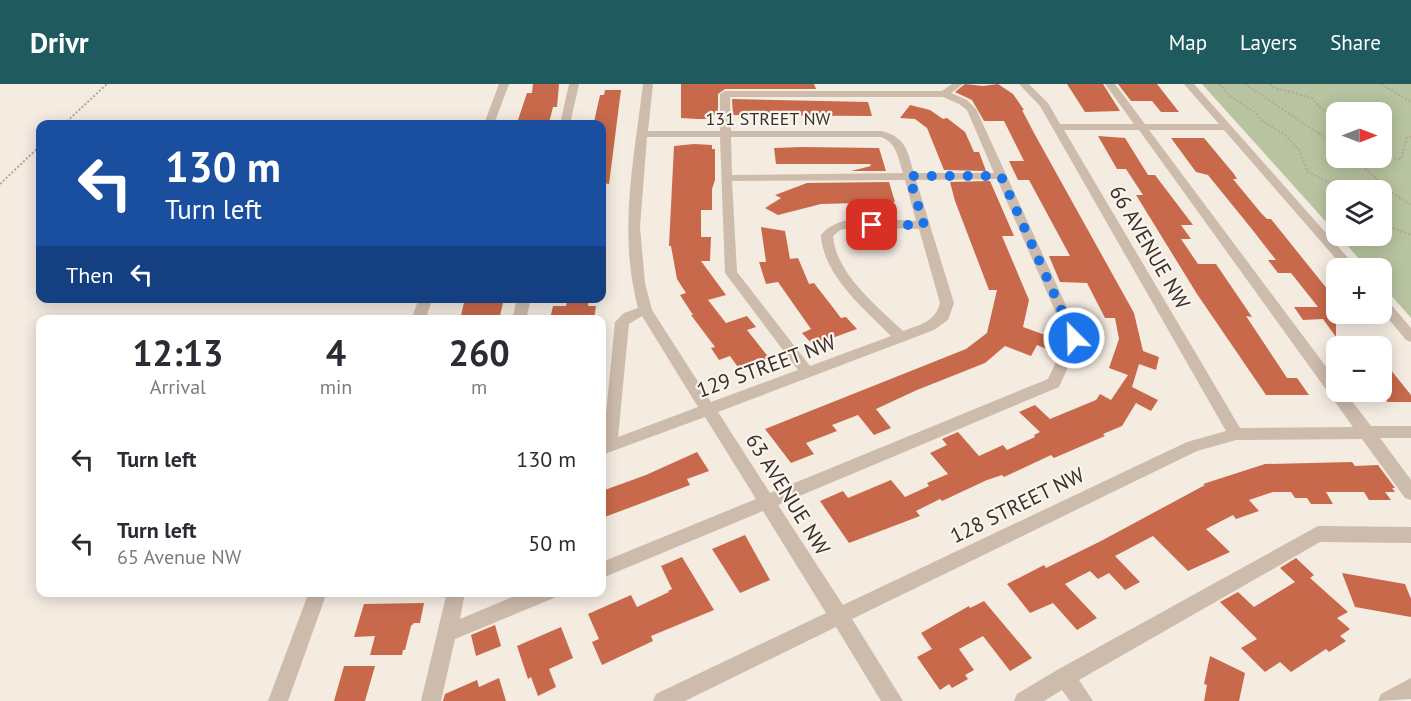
<!DOCTYPE html>
<html lang="en">
<head>
<meta charset="utf-8">
<style>
	:root { --surface:#fff; --page:#f2f2f3; --text:#2b2b33; --muted:#7c7c81; --accent:#1f5a5e }
	body { margin:0; font-family:"PT Sans",sans-serif; background:var(--page); color:var(--text); height:100vh; display:flex; flex-direction:column; font-size:22px; white-space:nowrap }
	* { box-sizing:border-box; margin:0 }
	p { font-size:20px; color:var(--muted) }
	.icon { flex:none; width:33px; height:33px; fill:none; stroke:currentColor; stroke-width:2; stroke-linecap:round; stroke-linejoin:round }
	.map { position:relative; flex:1; overflow:hidden }
	.panel { position:absolute; left:36px; top:231px; width:570px; height:282px; display:flex; flex-direction:column; background:var(--surface); border-radius:12px; box-shadow:0 3px 15px #0003 }
	.panel>* { flex:none }
	.top-card { position:absolute; left:36px; top:36px; width:570px; height:183px; border-radius:12px; box-shadow:0 3px 15px #0003; background:#1a4fa0; color:#fff; overflow:hidden }
	.needle { width:39px; rotate:90deg }
	.controls { position:absolute; left:1326px; top:18px; display:grid; gap:12px }
	.controls a { display:grid; place-items:center; width:66px; height:66px; border-radius:12px; background:var(--surface); box-shadow:0 3px 15px #0003; font-size:30px }
	.pin { position:absolute; display:grid; place-items:center; width:51px; height:51px; color:#fff; margin:-26px; border-radius:12px; box-shadow:0 3px 9px #0006 }
	.me { position:absolute; width:66px; margin:-33px; rotate:337deg; stroke-linejoin:round; filter:drop-shadow(0 0 4px #0008) }
	.turn { display:flex; align-items:center; gap:21px; height:126px; padding:0 30px; font-size:27px }
	.turn .icon { width:78px; height:78px; stroke-width:2.5 }
	.turn b { display:block; font-size:42px; line-height:51px }
	.then { display:flex; align-items:center; height:57px; padding:0 30px; background:#0003; gap:12px; font-size:22px }
	.eta { display:flex; justify-content:space-evenly; align-items:center; height:102px; text-align:center }
	.eta b { font-size:36px; font-weight:700; line-height:42px }
	ul { padding:0; list-style:none }
	li { display:flex; align-items:center; gap:18px; height:84px; padding:0 30px }
	li div { flex:1 }
	li b { display:block; font-size:22px }
	li em { font-style:normal }
	header { display:flex; align-items:center; gap:36px; box-sizing:border-box; height:84px; padding:0 30px; background:var(--accent); color:#fff }
	header strong { font-size:28px }
	nav { display:flex; gap:33px; margin-inline-start:auto; font-size:21px }
	.map>svg:first-child { display:block }
	.green { fill:#b8c4a0; fill-rule:evenodd }
	.building { fill:#c8694b }
	.lines { fill:none; stroke-linecap:round; stroke-linejoin:round }
	.path { stroke:#b9a596; stroke-width:2; stroke-dasharray:2 2; stroke-linecap:butt }
	.minor { fill:#cdbbac; fill-rule:evenodd }
	.route { stroke:#1a73e8; stroke-width:10; stroke-dasharray:0 18 }
	.labels { text-anchor:middle; dominant-baseline:central; stroke-width:4.5; stroke-linejoin:round; paint-order:stroke }
	.far-street-label { font-size:18px; fill:#3b302b; stroke:#fbf5ee }
	.street-label { font-size:21px; fill:#3b302b; stroke:#fbf5ee }
</style>
</head>
<body>
<header>
<strong>Drivr</strong>
<nav><a>Map</a><a>Layers</a><a>Share</a></nav>
</header>
<div class="map">
<svg width="1411" height="617" viewBox="0 0 1411 617">
	<rect width="100%" height="100%" fill="#f4ebe1"/>
	<path class="green" d="M1202,0H1411V234L1382,201V184H1367L1339,152H1382V106H1336V149ZM1336,28H1382V74H1336Z"/>
	<path class="building" d="M533,0H559L557,23H553L549,39H517L527,9H532Z
		M681,0H814L816,5H725L718,10V31H713V35H697L681,34Z
		M965,0L983,2L998,0L1013,10L1024,26H1022L1034,49L1134,229L1143,267L1159,273L1156,286L1139,280L1132,303L1158,316L1151,327L1136,319L1122,342L1103,350L1105,352L1054,374L1051,371L1004,393L1002,391L987,396L942,417L940,415L916,427L920,432L849,459L820,417L843,407L848,414L891,396L905,413L929,402L927,399L948,390L930,369L947,361L942,355L958,348L979,372L1003,361L1007,366L1035,353L1034,351L1040,348L1019,328L1035,321L1050,335L1096,316L1100,310L1111,316L1128,291L1109,284L1119,255L1115,234H1105L1087,199L1060,198L1049,172H1070L1029,96H1018L1009,77H1024L1004,37H984L972,16L955,8Z
		M1067,0H1103L1120,27L1085,28Z
		M1118,0H1157L1179,28H1161L1152,17H1131Z
		M605,6H621L609,100L602,99V40H599V38H594L600,11H604Z
		M732,15L868,18L872,32L733,31Z
		M910,21L930,26L943,35L947,34L965,48L974,68H979L986,87L944,86L927,44L915,35L900,34Z
		M1098,52L1125,54L1148,91H1155L1193,141H1181L1191,155H1181L1198,180H1216L1252,233L1246,232L1287,294H1297L1309,311H1266L1197,210L1141,119L1136,111H1143L1126,85H1117Z
		M1171,54H1204L1234,90L1237,95H1233L1261,129L1267,135H1271L1336,216V253L1323,235L1303,236L1294,223H1318L1291,189H1278L1268,176H1276L1251,144L1208,91L1196,88Z
		M694,60L712,61V65H715V96L712,105V126H701V153H711L710,177H701L726,211L708,216L726,239L747,232L756,243L747,246L770,275L740,286L730,272L719,276L711,264L715,263L691,231H693L680,211L686,209L677,195L671,162H669L674,62Z
		M802,63L879,64L886,87H851L871,82L870,80H776L774,64Z
		M990,97L1014,152H1002L1029,216L1023,243L1056,255L1051,267L1037,261L1031,272L1005,262L985,279L917,306L876,325L891,344L874,351L858,331L832,341L837,347L806,359L814,370L791,379L765,345L966,265L987,249L997,206H989L955,117L950,98Z
		M889,98L895,118L821,120L778,131L765,124L781,114L775,111L807,99Z
		M761,143L785,147L790,175L798,174L809,200L814,199L841,234L846,233L857,245L813,261L802,249L811,245L778,198L766,200L759,178H766Z
		M465,214L504,215L499,236H460Z
		M568,214H589L588,222H596L594,235H550L553,222H566Z
		M1382,275L1411,311V318H1388L1385,315H1382Z
		M697,368L709,387L687,395L690,401L602,434V407L646,391Z
		M1352,378L1355,382L1378,381L1395,404H1392L1395,408H1385L1391,416H1369L1364,408H1326L1333,420H1311L1307,414H1295L1291,408H1273L1249,416L1259,427L1236,435L1233,431L1206,445L1230,468L1188,487L1153,452L1115,472L1140,498L1125,506L1109,489L1098,495L1090,487L1065,500L1097,534L1077,546L1053,519L1030,529L1007,500L1044,481L1046,484L1101,457L1205,401L1203,400L1265,380Z
		M745,451L770,496L740,509L712,465Z
		M682,473L714,526L651,552L653,557L602,581L592,558L599,555L588,530L631,511L637,523L669,508L668,507L672,505L661,482Z
		M1296,474L1314,491L1310,494L1348,528L1337,534L1350,545L1340,552L1346,557L1329,568L1326,565L1291,588L1280,578L1265,588L1241,564L1257,555L1220,518L1238,508L1254,523L1295,498L1280,484Z
		M1342,489L1405,500L1411,515V533L1355,523Z
		M984,517L1032,574L1010,587L983,552L959,565L974,586L965,591L968,595L952,604L949,600L940,606L917,573L932,565L921,549L969,522L970,524Z
		M424,519L420,539H414L411,542L405,566H403L402,571H370L375,552L354,553L364,520Z
		M495,541L501,562L476,572L471,551Z
		M561,543L573,574L549,585L556,603L538,612L531,593L528,595L517,562Z
		M1210,572L1245,589L1239,617H1204L1207,601L1204,600Z
		M344,582H375L365,617H334Z
		M499,594L506,617H443L445,610L477,596L479,603Z"/>
	<g class="lines">
		<path class="path" d="M1219,0L1230,12L1256,29L1261,36L1285,51L1300,67L1307,87L1342,106
			M1245,0L1336,61
			M1270,0L1275,4L1312,14L1321,25L1336,31
			M1381,0L1411,18
			M64,40L107,0
			M1382,73L1401,75L1407,53H1411
			M1353,74L1394,110L1411,121
			M0,100L40,62
			M1382,140L1411,151"/>
		<path class="minor" d="M499,0H509L494,40H484Z
			M569,0H579L570,40H560Z
			M643,0H653L648,47H720V10L725,7H942L952,0H963L951,9L967,16L976,25L1081,254L1059,303L778,421L843,521L1187,358L1226,347L1040,22L1019,0H1029L1048,19L1060,40H1134L1105,0H1115L1145,40H1219L1184,0H1194L1357,184H1344L1224,46H1149L1336,296V308H1345L1371,342H1411V354H1380L1411,396V416L1405,414L1362,355L1236,356L1197,367L852,535L903,617H881L836,543L685,617H653L656,610L826,529L763,427L602,494V478L756,415L705,333L602,371L615,238L624,229L638,224C618,149 634,75 643,0ZM730,13H943L959,20L967,26L994,89H914C907,67 907,54 882,47H731ZM1064,46H1139L1353,343L1240,344ZM647,53H720L725,189L798,286L711,318L652,226L645,199L640,143ZM731,53H881C897,59 898,74 903,89L732,91ZM997,95L1067,254L1048,295L770,409L718,328L934,246L948,236L954,219L916,96ZM905,96L916,137C888,136 841,126 821,151C823,191 864,225 891,252L810,282L737,188L732,97ZM855,143L919,145L940,219C935,238 920,241 903,247C877,222 836,190 833,152L840,146ZM642,232L698,323L618,353L629,240Z
			M419,214H433L425,236H411Z
			M517,214H531L526,236H512Z
			M1382,215L1387,216L1411,244V258L1406,256L1382,227Z
			M1318,442L1411,443V459L1320,458L1079,596L1093,617H1070L1062,606L1044,617H1014L1017,610L1057,586Z
			M309,508H327L288,617H268Z
			M447,508H465L460,535L524,508H556L554,514L455,555L441,617H421Z
			M1411,594V615L1378,617L1381,610Z"/>
	</g>
	<g class="lines">
		<path class="route" d="M872,141H924L909,92H1001L1074,254"/>
	</g>
	<g class="labels">
		<g class="far-street-label">
			<text x="768" y="34">131 STREET NW</text>
		</g>
		<g class="street-label">
			<text transform="translate(1150 163) rotate(60)">66 AVENUE NW</text>
			<text transform="translate(766 282) rotate(-20)">129 STREET NW</text>
			<text transform="translate(788 410) rotate(58)">63 AVENUE NW</text>
			<text transform="translate(1017 421) rotate(-26)">128 STREET NW</text>
		</g>
	</g>
</svg>
<div class="controls">
<a><svg class="needle" viewBox="-14 -14 28 28"><path d="M0-13l5 13h-10z" fill="#e53935"/><path d="M0 13l5-13h-10z" fill="#7c7c81"/></svg></a>
<a><svg class="icon" aria-label="layers" viewBox="0 0 24 24"><path d="M12 4l9 5-9 5-9-5zM3 14l9 5 9-5"/></svg></a>
<a>+</a>
<a>−</a>
</div>
<div class="pin" style="left:872px;top:141px;background:#d93025"><svg class="icon" aria-label="arrive" viewBox="0 0 24 24"><path d="M6 21V4h12l-3 4 3 4H6"/></svg></div>
<svg class="me" style="left:1074px;top:254px" viewBox="-20 -20 40 40"><circle r="17" fill="#1a73e8" stroke="#fff" stroke-width="3"/><path d="M0-11L8 9 0 5-8 9z" fill="#fff"/></svg>
<div class="top-card">
<div class="turn"><svg class="icon" aria-label="left" viewBox="0 0 24 24"><path d="M17 20v-9H6M10 6l-5 5 5 5"/></svg><div><b>130 m</b>Turn left</div></div>
<div class="then">Then<svg class="icon" aria-label="left" viewBox="0 0 24 24"><path d="M17 20v-9H6M10 6l-5 5 5 5"/></svg></div>
</div>
<section class="panel">
<div class="eta">
<div><b>12:13</b><p>Arrival</p></div>
<div><b>4</b><p>min</p></div>
<div><b>260</b><p>m</p></div>
</div>
<ul>
<li><svg class="icon" aria-label="left" viewBox="0 0 24 24"><path d="M17 20v-9H6M10 6l-5 5 5 5"/></svg><div><b>Turn left</b></div><em>130 m</em></li>
<li><svg class="icon" aria-label="left" viewBox="0 0 24 24"><path d="M17 20v-9H6M10 6l-5 5 5 5"/></svg><div><b>Turn left</b><p>65 Avenue NW</p></div><em>50 m</em></li>
</ul>
</section>
</div>
</body>
</html>
